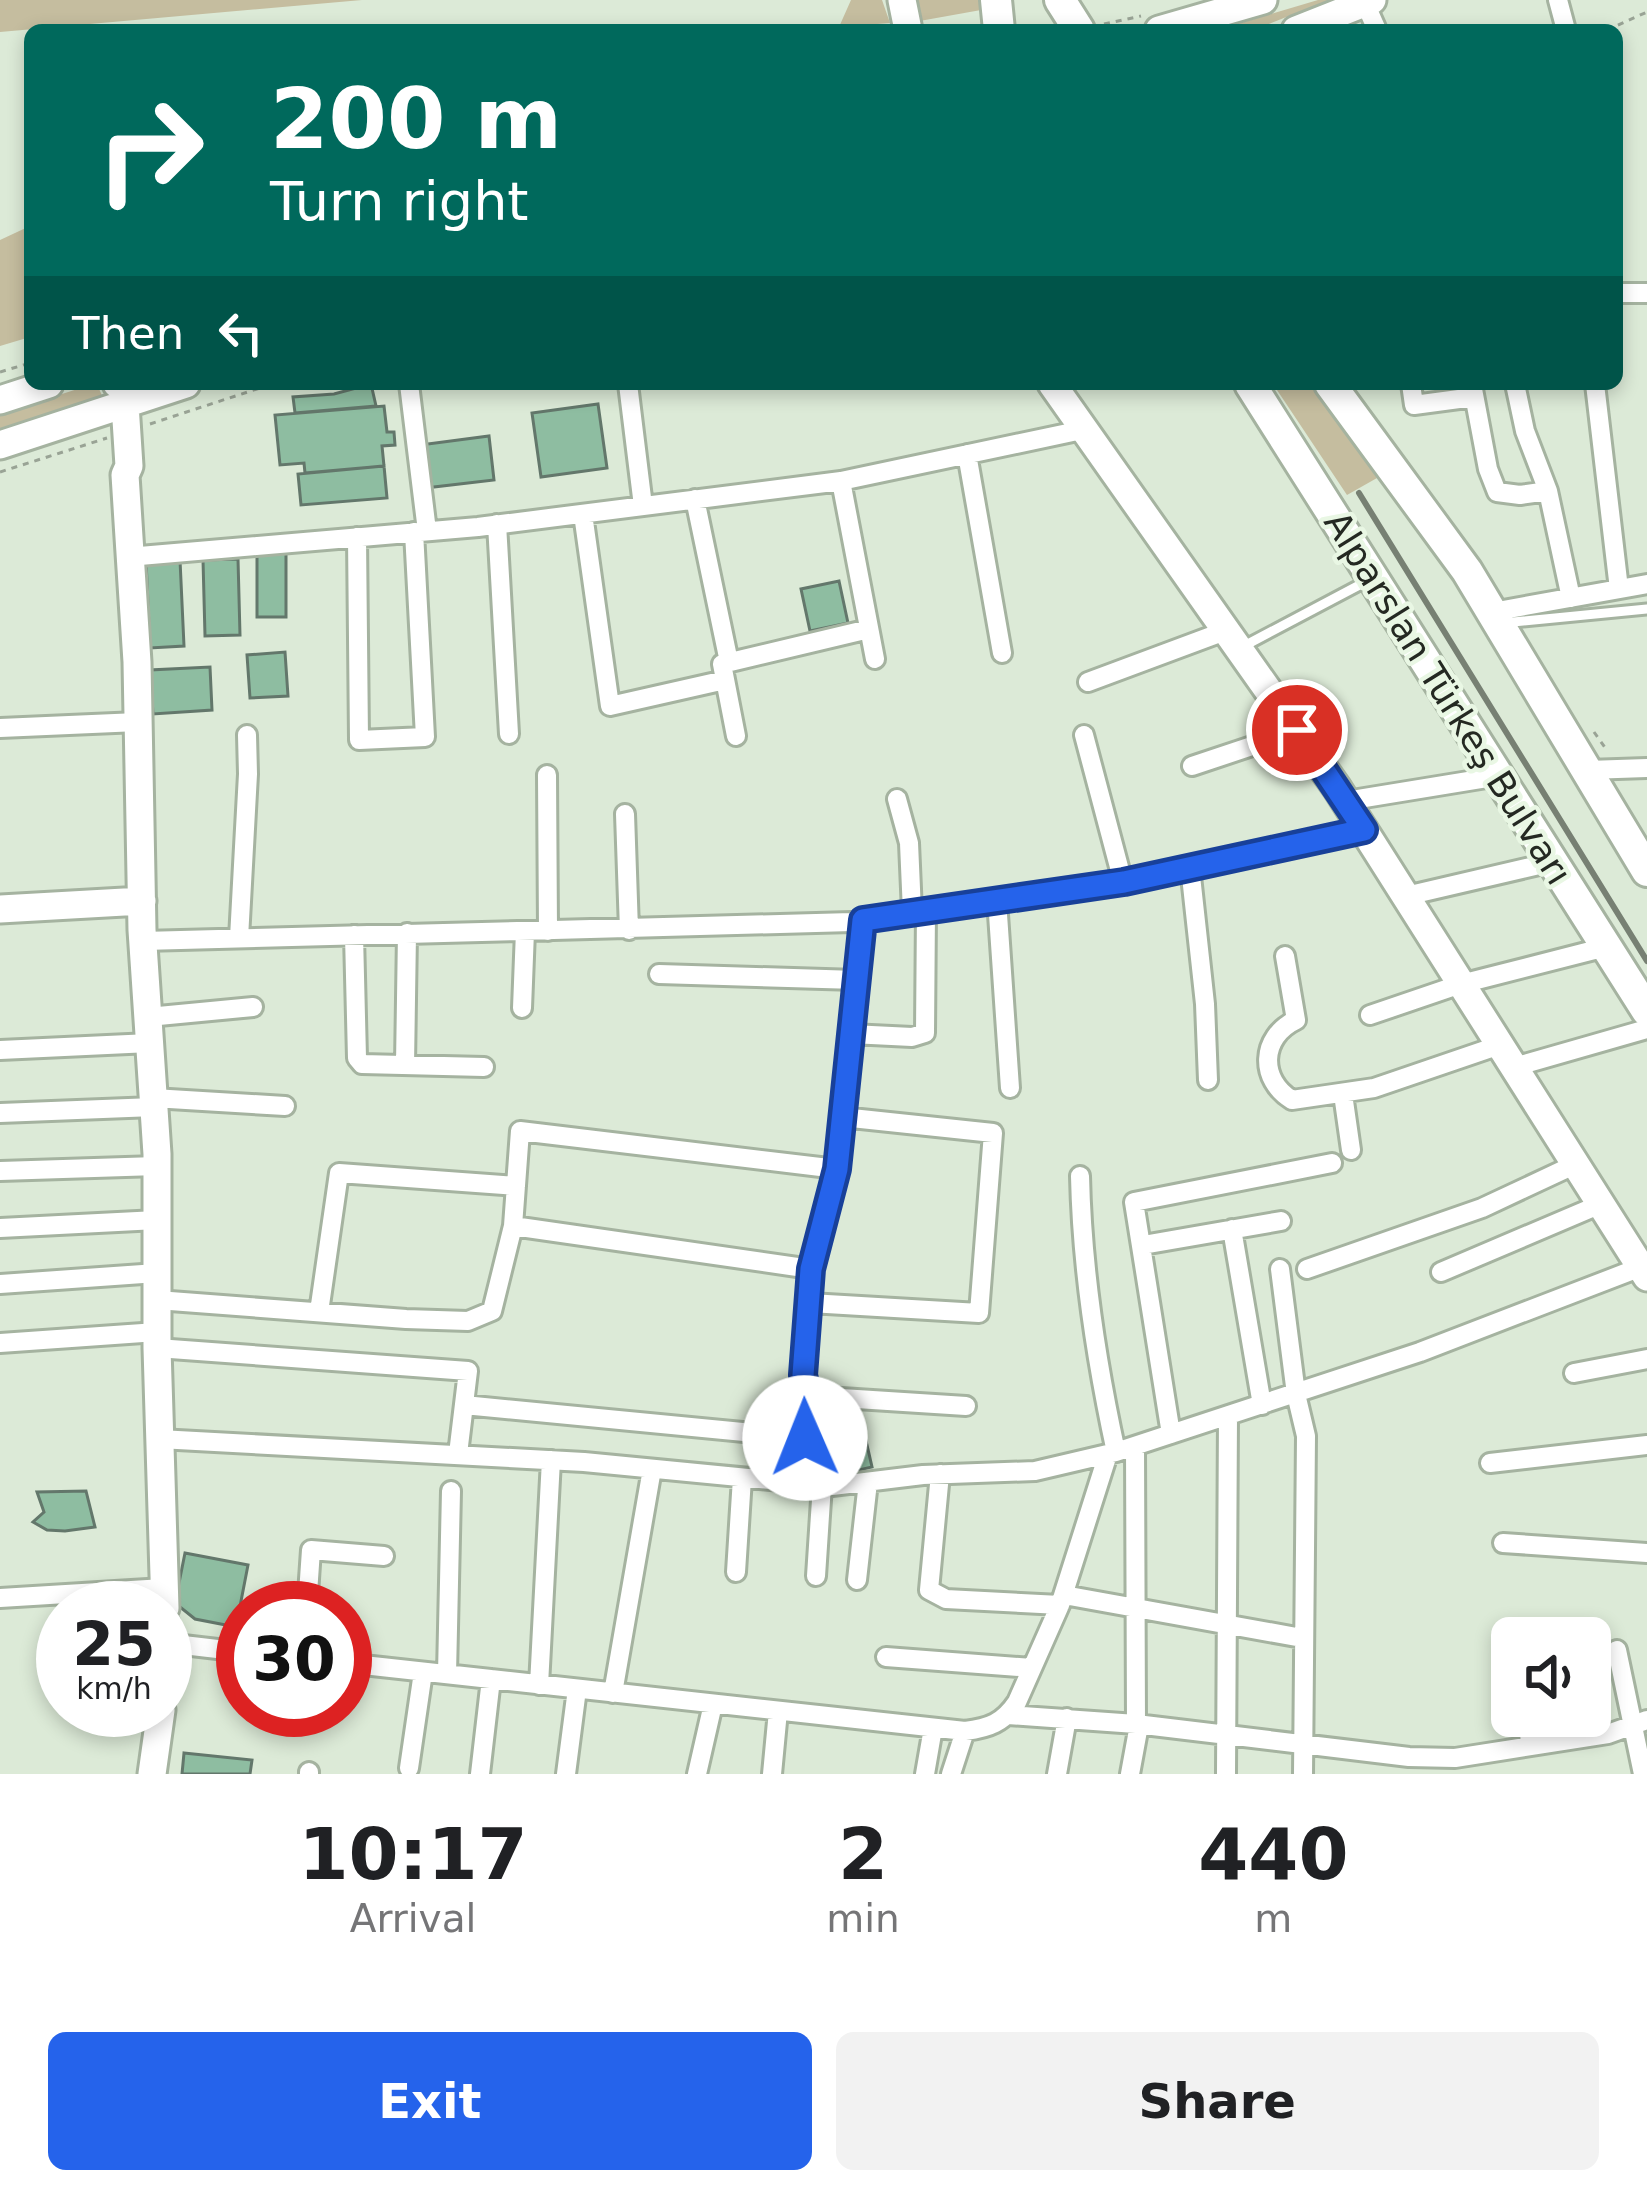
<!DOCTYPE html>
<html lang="en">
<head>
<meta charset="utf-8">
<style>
	:root { --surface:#fff; --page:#f2f2f2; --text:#202124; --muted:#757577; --accent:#2563eb }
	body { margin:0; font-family:"DejaVu Sans",sans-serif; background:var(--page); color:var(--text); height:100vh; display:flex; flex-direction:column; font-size:45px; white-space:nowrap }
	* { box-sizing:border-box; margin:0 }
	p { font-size:39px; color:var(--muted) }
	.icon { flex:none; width:66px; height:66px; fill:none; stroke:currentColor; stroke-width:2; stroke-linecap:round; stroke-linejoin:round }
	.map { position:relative; height:1774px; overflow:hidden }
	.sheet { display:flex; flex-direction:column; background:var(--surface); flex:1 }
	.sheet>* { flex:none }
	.banner { position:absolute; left:24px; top:24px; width:1599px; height:366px; border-radius:18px; box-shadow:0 6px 18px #0003; background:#00695c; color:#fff; overflow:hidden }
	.buttons { position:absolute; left:1491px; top:1617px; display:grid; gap:24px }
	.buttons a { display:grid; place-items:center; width:120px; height:120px; border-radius:18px; background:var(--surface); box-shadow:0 6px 18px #0003; font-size:60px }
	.speed { position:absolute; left:36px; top:1581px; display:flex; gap:24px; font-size:60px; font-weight:700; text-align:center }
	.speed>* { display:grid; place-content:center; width:156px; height:156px; border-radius:50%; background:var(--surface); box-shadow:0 6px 18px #0003; line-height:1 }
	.speed small { font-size:30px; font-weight:400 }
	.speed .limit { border:18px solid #d22; background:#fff; color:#111 }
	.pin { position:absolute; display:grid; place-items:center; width:102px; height:102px; color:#fff; margin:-51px; border:6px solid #fff; border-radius:50%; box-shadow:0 3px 12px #0007 }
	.me { position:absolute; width:132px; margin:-66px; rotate:359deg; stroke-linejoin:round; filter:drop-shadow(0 0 9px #0008) }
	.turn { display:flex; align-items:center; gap:42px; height:252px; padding:0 48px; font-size:54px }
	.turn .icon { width:156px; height:156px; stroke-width:2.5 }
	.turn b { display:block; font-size:84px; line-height:102px }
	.then { display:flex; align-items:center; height:114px; padding:0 48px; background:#0003; gap:24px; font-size:45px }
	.eta { display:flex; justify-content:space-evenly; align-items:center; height:204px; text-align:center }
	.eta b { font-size:72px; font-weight:700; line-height:84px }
	.cta { display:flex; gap:24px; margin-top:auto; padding:24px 48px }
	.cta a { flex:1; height:138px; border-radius:18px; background:var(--accent); color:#fff; font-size:48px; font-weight:700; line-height:138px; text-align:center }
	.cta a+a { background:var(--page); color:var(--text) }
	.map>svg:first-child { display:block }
	.green { fill:#c5bd9f }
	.building { fill:#8ebda1; stroke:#63776b; stroke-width:3 }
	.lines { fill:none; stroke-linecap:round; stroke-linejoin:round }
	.lane-casing { stroke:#a5b3a0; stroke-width:15 }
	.street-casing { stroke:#a5b3a0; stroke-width:24 }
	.secondary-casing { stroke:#a5b3a0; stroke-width:33 }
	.primary-casing { stroke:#a5b3a0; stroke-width:36 }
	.path { stroke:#99a395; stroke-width:3; stroke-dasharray:6 6; stroke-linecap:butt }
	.lane { stroke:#fff; stroke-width:9 }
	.street { stroke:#fff; stroke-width:18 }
	.secondary { stroke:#fff; stroke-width:27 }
	.primary { stroke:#fff; stroke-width:30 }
	.rail { stroke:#778073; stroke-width:6 }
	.route-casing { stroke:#184099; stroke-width:30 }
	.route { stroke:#2563eb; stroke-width:21 }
	.labels { text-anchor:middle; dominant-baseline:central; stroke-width:9; stroke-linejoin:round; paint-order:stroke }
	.street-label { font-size:36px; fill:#242922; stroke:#e9f7e4 }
</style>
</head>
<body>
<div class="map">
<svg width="1647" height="1774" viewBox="0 0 1647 1774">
	<rect width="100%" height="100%" fill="#dcead7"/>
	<path class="green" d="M0,0H362L0,32Z
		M851,0H882L890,23L839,27Z
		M910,0H981V10L914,22Z
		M1318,0H1329L1254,30H1217Z
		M30,226V337L0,346V240Z
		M93,384H97L103,398L0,431V414Z
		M1273,384H1317L1377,478L1347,495Z"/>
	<path class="building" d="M371,384L376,406L295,413L293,397L334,394Z
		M598,404L607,468L541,477L532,413Z
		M384,406L387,432H394L395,445L382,446L384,466L305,473L304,463L280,465L275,415Z
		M489,436L494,480L425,488L420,445Z
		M384,466L387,498L301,505L298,474Z
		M257,553H286V617H257Z
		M238,559L240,635L205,636L203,560Z
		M180,560L184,646L150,648L146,561Z
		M839,581L848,623L810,631L801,589Z
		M285,652L288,696L250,698L247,655Z
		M210,667L212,710L153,714L150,670Z
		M859,1410L872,1467L834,1476L821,1418Z
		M86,1491L95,1527L65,1531L47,1530L33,1522L44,1512L37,1492Z
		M185,1553L248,1565L236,1627L195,1619L175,1603Z
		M184,1753L252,1760L250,1774H182Z"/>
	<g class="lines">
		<g class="lane-casing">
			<path id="lane" d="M1503,623L1647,609
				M1244,646L1367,581"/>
		</g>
		<g class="street-casing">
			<path id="street" d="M1558,0L1566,30
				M1365,3L1377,30
				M1617,293H1647
				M409,384L427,531
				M628,384L643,506
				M1411,384L1414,405L1474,397
				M1472,384L1488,469L1497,492L1520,495L1548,491
				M1515,384L1525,431L1548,491L1571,598
				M1595,384L1619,589
				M967,454L1002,653
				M841,481L875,659
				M695,499L729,662
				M583,514L610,706L725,680
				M497,524L509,734
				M357,537L359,740L425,737L414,532
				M128,557L478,527L841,481L1082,430
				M1492,612L1647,584
				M1088,682L1225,631
				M0,728L138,722
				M1084,735L1123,882
				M736,736L722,664L869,629
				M1192,766L1297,731
				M1588,770L1647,768
				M547,775L548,931
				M897,799L909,843L912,912
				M1346,801L1499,776
				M625,814L629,930
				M1190,867L1205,1004L1208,1080
				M1406,896L1552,862
				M997,900L1010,1088
				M354,935L357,1058L362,1064L484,1067
				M239,938L248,774L247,735
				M143,941L852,922L1123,882L1364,830
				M1285,956L1296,1020C1260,1037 1259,1080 1292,1100L1374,1088L1500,1045
				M659,974L857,980
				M522,1008L525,931
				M1370,1015L1461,984L1606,947
				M148,1017L253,1007
				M851,1034L912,1037L925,1033L926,910
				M0,1050L150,1043
				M405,1065L407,933
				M1514,1067L1647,1029
				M1343,1094L1351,1150
				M153,1098L285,1106
				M0,1113L154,1107
				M0,1171L157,1166
				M1080,1176C1082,1270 1096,1360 1116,1452
				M513,1226L811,1269
				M0,1228L157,1220
				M1232,1229L1262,1405
				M1143,1245L1281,1221
				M1280,1269L1296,1394L1306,1436L1303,1774
				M1307,1269L1482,1208L1576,1164
				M1441,1272L1601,1204
				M0,1284L157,1273
				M157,1300L406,1319L468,1321L492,1311L513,1226L520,1131L837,1169
				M810,1303L979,1313L993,1133L842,1117
				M319,1312L339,1173L516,1186
				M0,1343L157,1332
				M157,1348L468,1371L458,1454
				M1574,1373L1647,1359
				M810,1396L966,1406
				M464,1405L805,1438L811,1412L803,1375L811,1269L837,1169L863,920
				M1171,1434L1134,1202L1332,1163
				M159,1439L584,1462L832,1486L923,1475L1035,1471L1116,1452L1420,1352L1641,1267
				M1135,1446L1136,1724
				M1490,1463L1647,1445
				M940,1474L929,1590L946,1599L1060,1605
				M1503,1543L1647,1553
				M736,1572L742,1478
				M816,1576L822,1485
				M857,1580L868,1482
				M1064,1595L1302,1638
				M0,1598L164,1588
				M307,1608L311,1550L384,1556
				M166,1643L243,1652
				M1617,1650L1643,1774
				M886,1657L1032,1668
				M345,1663L965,1731C989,1728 1003,1723 1017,1702L1060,1605L1108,1454
				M447,1674L451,1491
				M539,1685L551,1460
				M613,1693L652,1469
				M1008,1715L1136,1724L1409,1757L1455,1758L1608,1734L1647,1720
				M1528,1716L1530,1746
				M409,1768L423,1672
				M309,1774V1772
				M480,1774L491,1679
				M566,1774L577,1689
				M697,1774L713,1704
				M772,1774L778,1711
				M925,1774L933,1728
				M951,1774L965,1731
				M1057,1774L1067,1718
				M1130,1774L1139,1725
				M1226,1774L1228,1416"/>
		</g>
		<g class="secondary-casing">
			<path id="secondary" d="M902,0L908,30
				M1159,30L1263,0
				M1296,30L1372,0
				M117,384L124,389L129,466L125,475L137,662L142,930L157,1154V1348L165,1608
				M1052,384L1337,788L1647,1277
				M0,400L49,384
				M0,445L186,384
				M0,909L142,901
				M165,1624V1678
				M152,1774L161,1710"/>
		</g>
		<g class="primary-casing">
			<path id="primary" d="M996,0L999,30
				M1060,0L1079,30
				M1250,384L1647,1011
				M1330,384L1467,571L1647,871"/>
		</g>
		<path class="path" d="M1104,24L1141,16
			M1607,30L1647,12
			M0,372L30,363
			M150,424L272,384
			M0,472L107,438
			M1594,732L1606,749"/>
		<use href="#lane" class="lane"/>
		<use href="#street" class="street"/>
		<use href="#secondary" class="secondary"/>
		<use href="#primary" class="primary"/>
		<path class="rail" d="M1359,493L1647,961"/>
	</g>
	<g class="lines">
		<g class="route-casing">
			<path id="route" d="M805,1438L811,1412L803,1375L811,1269L837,1169L863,920L1124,882L1364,830L1297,730"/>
		</g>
		<use href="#route" class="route"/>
	</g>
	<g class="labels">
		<g class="street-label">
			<text transform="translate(1448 698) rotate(58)">Alparslan Türkeş Bulvarı</text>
		</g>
	</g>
</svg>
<div class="buttons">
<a><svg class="icon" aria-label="sound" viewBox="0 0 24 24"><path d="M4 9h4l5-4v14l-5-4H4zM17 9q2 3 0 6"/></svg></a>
</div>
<div class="speed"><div>25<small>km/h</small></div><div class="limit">30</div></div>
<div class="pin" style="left:1297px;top:730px;background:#d93025"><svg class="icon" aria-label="arrive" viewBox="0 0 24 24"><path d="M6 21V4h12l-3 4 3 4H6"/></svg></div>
<svg class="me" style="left:805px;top:1438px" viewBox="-20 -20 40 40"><circle r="19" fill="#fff"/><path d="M0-13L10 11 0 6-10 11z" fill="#2563eb"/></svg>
<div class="banner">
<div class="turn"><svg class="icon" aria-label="right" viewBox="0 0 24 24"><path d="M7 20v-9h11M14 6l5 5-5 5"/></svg><div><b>200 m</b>Turn right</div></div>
<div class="then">Then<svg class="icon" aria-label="left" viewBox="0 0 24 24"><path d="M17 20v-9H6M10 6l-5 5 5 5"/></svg></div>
</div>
</div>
<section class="sheet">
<div class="eta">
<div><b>10:17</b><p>Arrival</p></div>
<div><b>2</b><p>min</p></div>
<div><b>440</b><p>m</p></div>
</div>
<div class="cta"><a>Exit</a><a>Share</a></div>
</section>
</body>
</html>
